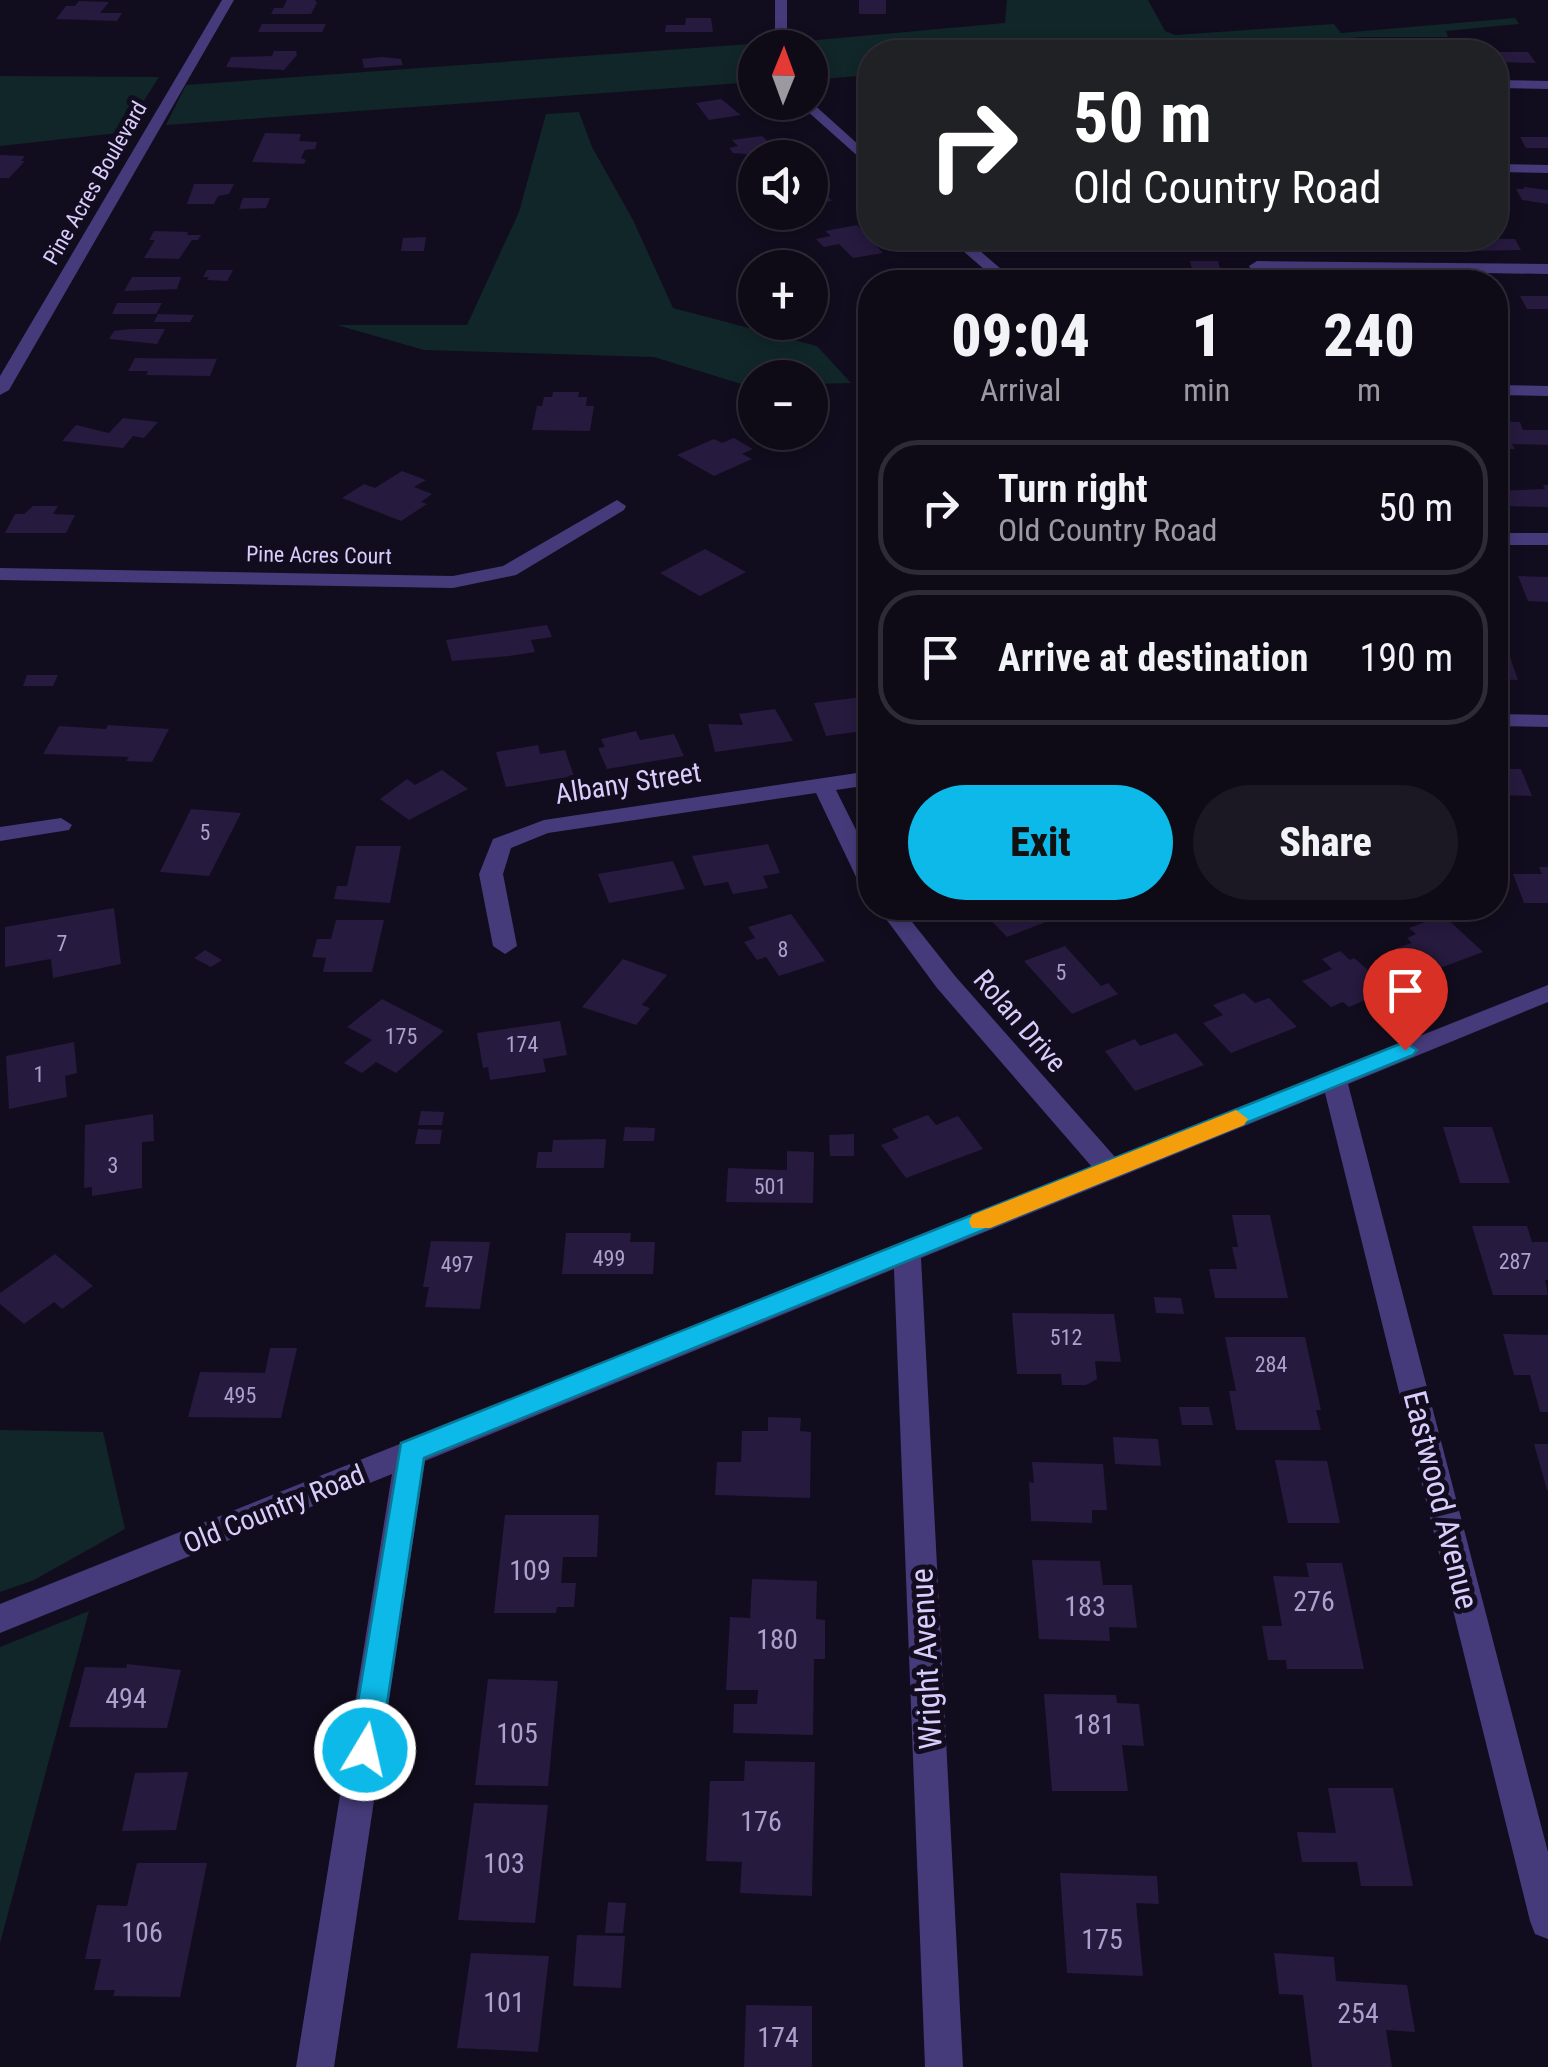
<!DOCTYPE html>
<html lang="en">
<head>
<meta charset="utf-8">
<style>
	:root { --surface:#0e0a16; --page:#1c1823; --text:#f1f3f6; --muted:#9b9aa1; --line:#2e2b35; --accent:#0db9e8 }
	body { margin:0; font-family:"Roboto Condensed",sans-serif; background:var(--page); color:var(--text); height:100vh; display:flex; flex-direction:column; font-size:38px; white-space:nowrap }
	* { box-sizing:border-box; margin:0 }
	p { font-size:32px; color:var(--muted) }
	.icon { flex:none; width:55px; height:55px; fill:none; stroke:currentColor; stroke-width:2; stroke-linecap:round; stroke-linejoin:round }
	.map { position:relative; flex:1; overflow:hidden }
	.sheet { position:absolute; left:858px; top:270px; width:650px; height:650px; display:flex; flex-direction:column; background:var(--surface); border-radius:40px; box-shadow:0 5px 15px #0003,0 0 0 2px var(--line) }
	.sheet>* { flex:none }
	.banner { position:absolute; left:858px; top:40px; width:650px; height:210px; border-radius:40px; box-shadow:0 5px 15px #0003,0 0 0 2px var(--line); background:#202124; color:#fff; overflow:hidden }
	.needle { width:65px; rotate:1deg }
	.tools { position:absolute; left:738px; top:30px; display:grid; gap:20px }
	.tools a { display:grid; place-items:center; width:90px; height:90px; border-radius:50%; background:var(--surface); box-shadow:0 5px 15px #0003,0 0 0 2px var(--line); font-size:50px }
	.pin { position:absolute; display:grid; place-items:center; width:85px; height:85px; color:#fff; margin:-102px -42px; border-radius:50% 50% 50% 0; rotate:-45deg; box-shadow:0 0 10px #0007 }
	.pin .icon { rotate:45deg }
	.me { position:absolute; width:110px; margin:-55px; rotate:9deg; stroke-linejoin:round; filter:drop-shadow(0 0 8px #0008) }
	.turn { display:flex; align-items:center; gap:35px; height:210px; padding:0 50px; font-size:45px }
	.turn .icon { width:130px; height:130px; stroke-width:2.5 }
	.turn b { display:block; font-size:70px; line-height:85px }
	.eta { display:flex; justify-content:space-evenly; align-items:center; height:170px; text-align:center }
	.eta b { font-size:60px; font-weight:800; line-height:70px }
	.button { display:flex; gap:20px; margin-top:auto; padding:20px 50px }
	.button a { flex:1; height:115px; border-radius:60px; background:var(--accent); color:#111; font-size:40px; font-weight:800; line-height:115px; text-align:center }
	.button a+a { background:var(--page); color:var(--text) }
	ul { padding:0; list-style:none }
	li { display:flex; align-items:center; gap:30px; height:135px; margin:0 20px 15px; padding:0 30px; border:5px solid var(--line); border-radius:40px }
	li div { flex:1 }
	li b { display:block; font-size:38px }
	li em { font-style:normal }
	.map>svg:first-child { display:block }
	.green { fill:#112628 }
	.building { fill:#261a3e }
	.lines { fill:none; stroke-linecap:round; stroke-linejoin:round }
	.street { fill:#453b7a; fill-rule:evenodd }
	.route { fill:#0db9e8; stroke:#087897; stroke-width:2.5 }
	.slow { fill:#f59e0b }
	.labels { text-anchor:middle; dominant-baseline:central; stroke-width:10; stroke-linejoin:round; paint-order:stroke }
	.far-street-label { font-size:22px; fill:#d8cdfc; stroke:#120d1e }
	.number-label { font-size:22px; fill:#aca0cc }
	.street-label { font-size:28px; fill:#d8cdfc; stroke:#120d1e }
	.near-number-label { font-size:28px; fill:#aca0cc }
	.near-street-label { font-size:32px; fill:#d8cdfc; stroke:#120d1e }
</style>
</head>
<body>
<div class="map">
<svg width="1548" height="2067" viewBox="0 0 1548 2067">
	<rect width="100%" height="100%" fill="#120d1e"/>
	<path class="green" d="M1007,0H1148L1165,31L1175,35L1334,24L1341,33L1515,18L1519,24L1446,31L1448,37H1362L1213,49V52H870V75L810,80V48L796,47L795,42L1005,23Z
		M764,43L763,47L755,48V82L166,125L186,85Z
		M0,76L159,77L129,124L118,133L0,146Z
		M579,112L592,147L633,220L673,308L817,346L851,383L810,384V378H755V387H751L654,357L424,350L337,325H467L519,212L546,114Z
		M0,1430L103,1432L125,1529L34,1580L0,1592Z
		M89,1611L0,1943V1647Z"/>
	<path class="building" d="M287,0H315L317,3L311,14H271L274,8H283Z
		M859,0H886V14H859Z
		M79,1L109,2L100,13H122L117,21L56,19L66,6H75Z
		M686,18H711L713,32H665L666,25H685Z
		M262,24H326L322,32H258Z
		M274,51H296L297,55L284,70L226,67L231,57L272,56Z
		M1498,52H1528L1536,63L1495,62Z
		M382,57L401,59L403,65L364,68L362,59Z
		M721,99L741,115L709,120L696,103Z
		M265,133L301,134L299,141L317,142L315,149L305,150L301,158L306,160L304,164L252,162Z
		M762,136L786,158H755V164L746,154L733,153L729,148L738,146L732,140Z
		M1520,137H1548V148H1526Z
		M0,155L25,156L21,161H25L9,178H0Z
		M810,183L819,188L832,201L810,205Z
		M194,184H234L229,194L218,196L214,204H187Z
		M1523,187L1548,190V204L1522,200L1516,189H1525Z
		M243,198H270L266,208L239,209Z
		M857,225L883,253L853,258L839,244L824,247L816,239L831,236L825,231Z
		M154,231L188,232L187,235H201L198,240H192L179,259L144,258L155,240H149Z
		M426,237L424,251H401L403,238Z
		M1032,238H1070L1077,244L1049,249Z
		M1269,238H1333L1335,244L1271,245Z
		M1389,238H1437L1441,248L1392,245Z
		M1468,238L1515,239L1521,250L1475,251Z
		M1190,261H1218L1221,272H1193Z
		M207,270H233L227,281L207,280L209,277H203Z
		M132,277H181L177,289L124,291Z
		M1520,296H1548V309H1527Z
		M117,303H162L156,314H112Z
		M158,314L194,315L190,322H154Z
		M130,329H165L157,344L109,339L114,331Z
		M135,358L217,359L210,376L146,375L148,371H128Z
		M553,392H579L578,397H587L586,406H594L590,431L532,430L537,406H542L544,397H552Z
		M123,418L158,422L144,438L133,436L123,448L62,441L76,425L109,433Z
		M1495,421L1520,422L1523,430H1548V445L1512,444L1515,449H1495Z
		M734,438L753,449L742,454L752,459L714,476L677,455L714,439L722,443Z
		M402,471L426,480L414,487L432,494L421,502L427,504L401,521L342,498L364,484L375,488Z
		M1543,485H1548V507L1502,506L1495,491L1545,489Z
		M33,506H58L53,514L75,515L66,533H5L15,514H24Z
		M705,549L746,572L700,596L660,573Z
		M1518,576L1548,577V602L1528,601Z
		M547,625L552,637L531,640L535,652L509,656L452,661L446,640Z
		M1495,656L1510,657L1518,680L1495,679Z
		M27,675H58L53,686H23Z
		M870,696V730L826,736L814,703Z
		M775,709L793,741L715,752L708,724L743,725L739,714Z
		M108,725L169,729L152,762L126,761L129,757L43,754L59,726L106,729Z
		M636,731L640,740L674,734L684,756L607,769L598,748L605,747L601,739Z
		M538,745L540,754L565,750L574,776L506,787L496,752Z
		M1495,769H1521L1532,796L1495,795Z
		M442,770L468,789L409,820L380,799L407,779L415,785Z
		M191,809L241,813L209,876L160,872Z
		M768,844L780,873L763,876L768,888L733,894L728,882L704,886L692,856Z
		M356,846H401L390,903L334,899L337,886H347Z
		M673,861L685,889L609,903L598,874Z
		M1539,867H1548V903H1524L1513,874H1542Z
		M114,908L121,964L53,978L51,959L5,967V927Z
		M979,908H1040L1034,910L1046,922L1007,937Z
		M791,914L825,961L779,976L766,957L757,960L744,942L755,938L748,927Z
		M1443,915L1483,952L1421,975L1394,949L1412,943L1407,938L1416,934L1409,928Z
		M336,920H384L372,972H323L326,958L312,957L317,939H331Z
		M1065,946L1101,986L1108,983L1118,994L1072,1014L1024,961Z
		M205,950L222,960L211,967L194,958Z
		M1340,951L1350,960L1354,958L1390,989L1349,1007L1343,1002L1331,1007L1302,981L1332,969L1322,959Z
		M623,959L667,975L642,1005L650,1008L636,1025L582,1007Z
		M1244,993L1255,1003L1269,998L1297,1027L1231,1053L1203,1023L1223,1015L1213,1005Z
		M382,999L444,1031L396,1073L376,1062L362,1073L344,1063L372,1040L347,1027Z
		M560,1021L567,1055L543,1059L546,1072L490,1080L488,1067L483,1068L477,1033Z
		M1176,1033L1204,1065L1135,1091L1105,1051L1135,1039L1140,1046Z
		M74,1042L77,1073L65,1076L67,1097L9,1109L6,1056Z
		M421,1111L444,1112L442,1125H418Z
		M153,1114L154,1141L142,1142V1188L92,1196V1187L84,1188L85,1125Z
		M928,1115L936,1125L958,1116L983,1149L906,1178L881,1145L899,1138L892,1129Z
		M625,1127L655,1128L654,1141H623Z
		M1443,1127H1492L1510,1183H1460Z
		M418,1129L442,1130L440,1144H415Z
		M854,1134V1156H830L829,1135Z
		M606,1139L604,1168H536L538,1152H552L553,1140Z
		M787,1151L814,1152L813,1203L726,1202L728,1168L787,1170Z
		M1232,1215H1270L1288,1298H1215L1209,1269H1237L1232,1247H1238Z
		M1472,1226H1527L1532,1242H1548V1280H1545L1548,1295H1493Z
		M566,1233H631L630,1242H655L653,1274H562Z
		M431,1241L490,1242L480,1309L425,1307L429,1287H423Z
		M55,1254L93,1286L62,1309L54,1302L24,1324L0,1304V1293Z
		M1154,1297L1181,1298L1184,1314L1156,1313Z
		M1012,1313L1114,1314L1121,1362L1095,1361L1097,1379L1086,1385H1062L1061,1374H1017Z
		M1503,1334L1548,1335V1412H1540L1530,1375H1514Z
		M1225,1337H1305L1321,1410H1316L1321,1430H1236L1229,1391H1236Z
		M270,1348H297L281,1418L188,1417L200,1372L265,1373Z
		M1179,1407H1209L1213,1425H1182Z
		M768,1417L801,1418L800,1431L811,1432L810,1498L715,1495L717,1462H741L742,1431H768Z
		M1113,1437L1158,1439L1161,1466L1115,1464Z
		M1534,1444H1548V1490H1547Z
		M1275,1460L1327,1461L1340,1523H1288Z
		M1032,1462L1103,1464L1107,1510H1092V1523L1031,1521L1029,1482L1034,1483Z
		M505,1515H599L597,1557H563L561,1583H576L574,1607H557L556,1613H494Z
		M1032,1560L1100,1561L1103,1585H1132L1137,1628L1109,1627L1110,1641L1039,1639Z
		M1306,1563H1342L1364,1669H1287L1286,1660H1268L1262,1626H1282L1273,1576L1309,1577Z
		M752,1579L817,1581L816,1619L825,1620V1659H814L813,1735L733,1733L734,1704H757L758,1690H726L730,1617L750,1618Z
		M127,1664L181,1670L167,1728L69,1727L85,1667L126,1668Z
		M488,1679L558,1681L548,1786L475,1785Z
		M1044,1694L1116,1695L1117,1703L1139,1704L1144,1746L1122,1745L1128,1791H1052Z
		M745,1761L815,1762L812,1896L740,1893L742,1862L706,1861L710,1781H744Z
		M188,1772L176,1830L122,1831L135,1773Z
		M1328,1788H1393L1413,1886H1361L1357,1862H1302L1297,1832L1336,1833Z
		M474,1803L548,1805L535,1923L458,1920Z
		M137,1863H207L180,1997L113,1996L115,1990H94L101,1959H85L97,1905L127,1906Z
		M1060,1873L1157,1876L1159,1904L1136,1903L1143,1976L1067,1973Z
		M608,1902L626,1903L623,1933H605Z
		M577,1935L625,1936L621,1988L573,1986Z
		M471,1953L549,1956L538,2052L457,2048Z
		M1274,1953L1334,1957L1336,1981L1407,1985L1415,2032L1386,2030L1392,2067H1312L1303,1995L1279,1994Z
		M746,2005L812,2006V2067H744Z"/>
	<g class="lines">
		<path class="street" d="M222,0H234L9,390L0,395V376Z
			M775,0H787V48H775Z
			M1495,80L1548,81V89L1495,88Z
			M810,101L870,155V167L797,102Z
			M1495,164L1548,165V173L1495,172Z
			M948,238H965L1016,282H999Z
			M1257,261L1548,264V274L1251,269L1249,266Z
			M1495,385L1548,386V396L1495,395Z
			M617,500L626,506L624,510L516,575L453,588L0,580V568L453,576L503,566Z
			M1495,533H1548V545H1495Z
			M1495,714L1548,715V727L1495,726Z
			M870,771V785L836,790L870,858V888L858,881L816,793L548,833L511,848L503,874L517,946L505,954L493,946L479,874L493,839L544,820Z
			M61,818L72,825L69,830L0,841V827Z
			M878,908H901L955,976L1115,1157L1548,985V1002L1348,1084L1548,1852V1939L1535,1934L1530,1921L1325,1093L921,1258L963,2067H925L894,1269L425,1461L334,2067H296L392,1474L0,1633V1604L1092,1167L937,988Z"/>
	</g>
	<path class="route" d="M1405,1042L1417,1050L1413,1055L424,1458L380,1750L376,1760L365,1764L354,1760L350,1750L401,1443Z"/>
	<path class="slow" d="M1236,1110L1248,1119L1244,1125L990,1228H972L969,1222L972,1215Z"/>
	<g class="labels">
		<g class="far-street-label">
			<text transform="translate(95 183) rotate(-60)">Pine Acres Boulevard</text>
			<text transform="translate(319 555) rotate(1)">Pine Acres Court</text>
		</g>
		<g class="number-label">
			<text x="205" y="832">5</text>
			<text x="62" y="943">7</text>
			<text x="783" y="949">8</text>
			<text x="1061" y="972">5</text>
			<text x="401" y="1036">175</text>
			<text x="522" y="1044">174</text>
			<text x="39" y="1074">1</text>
			<text x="113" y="1165">3</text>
			<text x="770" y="1186">501</text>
			<text x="609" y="1258">499</text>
			<text x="1515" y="1261">287</text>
			<text x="457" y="1264">497</text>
			<text x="1066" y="1337">512</text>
			<text x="1271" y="1364">284</text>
			<text x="240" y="1395">495</text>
		</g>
		<g class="street-label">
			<text transform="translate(628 783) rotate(-9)">Albany Street</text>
			<text transform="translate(1020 1021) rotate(49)">Rolan Drive</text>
			<text transform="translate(274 1509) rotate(-22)">Old Country Road</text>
		</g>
		<g class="near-number-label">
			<text x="530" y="1570">109</text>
			<text x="1314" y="1601">276</text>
			<text x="1085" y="1606">183</text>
			<text x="777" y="1639">180</text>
			<text x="126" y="1698">494</text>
			<text x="1094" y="1724">181</text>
			<text x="517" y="1733">105</text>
			<text x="761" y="1821">176</text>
			<text x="504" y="1863">103</text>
			<text x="142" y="1932">106</text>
			<text x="1102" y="1939">175</text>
			<text x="504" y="2002">101</text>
			<text x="1358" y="2013">254</text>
			<text x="778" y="2037">174</text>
		</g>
		<g class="near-street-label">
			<text transform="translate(1441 1500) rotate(76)">Eastwood Avenue</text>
			<text transform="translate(926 1659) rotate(-93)">Wright Avenue</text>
		</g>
	</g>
</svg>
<div class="tools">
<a><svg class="needle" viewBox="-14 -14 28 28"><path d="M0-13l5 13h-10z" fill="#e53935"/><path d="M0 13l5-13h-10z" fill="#9b9aa1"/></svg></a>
<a><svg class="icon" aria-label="sound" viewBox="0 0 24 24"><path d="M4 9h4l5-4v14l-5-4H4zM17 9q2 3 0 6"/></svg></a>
<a>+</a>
<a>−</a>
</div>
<div class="pin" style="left:1405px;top:1050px;background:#d93025"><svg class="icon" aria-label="arrive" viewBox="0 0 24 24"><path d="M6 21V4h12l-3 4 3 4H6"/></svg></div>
<svg class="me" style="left:365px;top:1750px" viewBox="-20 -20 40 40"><circle r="17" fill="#0db9e8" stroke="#fff" stroke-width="3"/><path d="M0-11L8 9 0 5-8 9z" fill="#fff"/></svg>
<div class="banner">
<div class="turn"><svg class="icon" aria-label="right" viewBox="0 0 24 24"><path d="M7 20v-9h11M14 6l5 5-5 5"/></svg><div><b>50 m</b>Old Country Road</div></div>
</div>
<section class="sheet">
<div class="eta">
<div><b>09:04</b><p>Arrival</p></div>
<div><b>1</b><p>min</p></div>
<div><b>240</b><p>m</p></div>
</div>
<ul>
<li><svg class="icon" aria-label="right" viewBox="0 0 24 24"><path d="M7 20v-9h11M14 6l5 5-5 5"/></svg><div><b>Turn right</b><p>Old Country Road</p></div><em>50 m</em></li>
<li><svg class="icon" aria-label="arrive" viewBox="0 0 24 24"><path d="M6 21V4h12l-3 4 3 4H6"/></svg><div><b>Arrive at destination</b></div><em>190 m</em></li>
</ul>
<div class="button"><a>Exit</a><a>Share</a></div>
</section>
</div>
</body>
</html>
